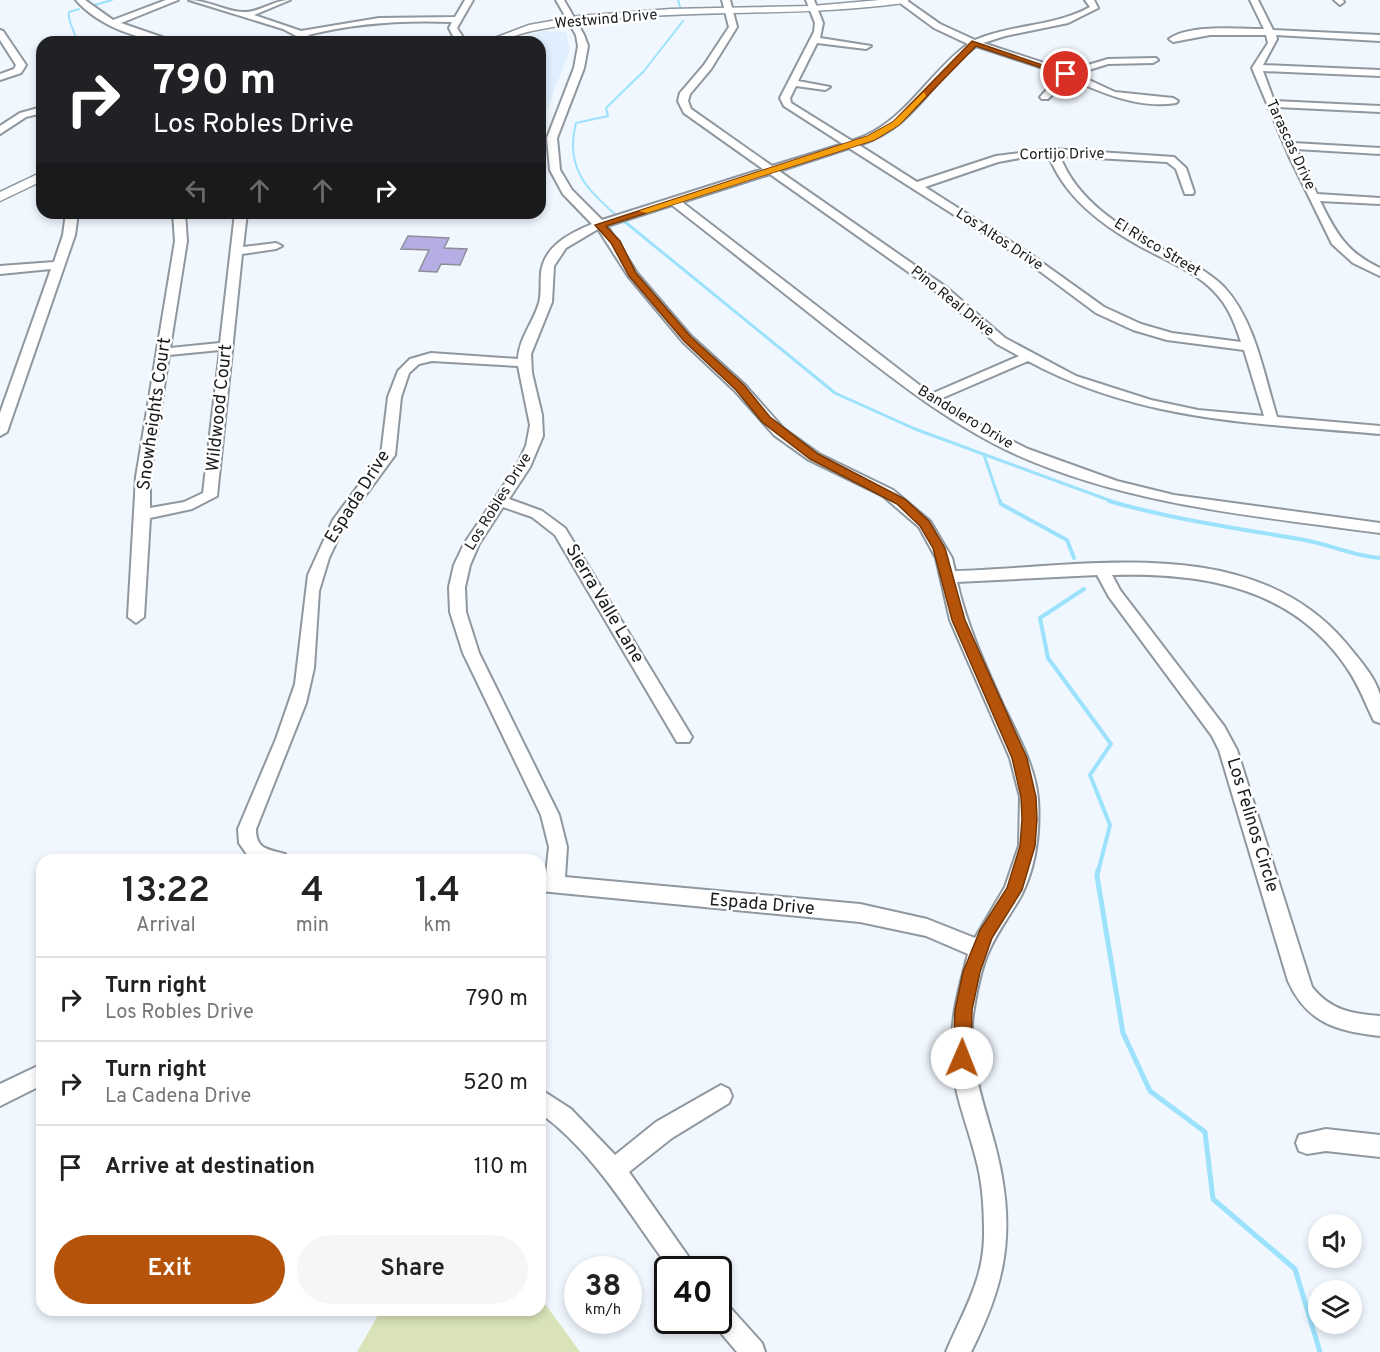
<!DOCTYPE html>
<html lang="en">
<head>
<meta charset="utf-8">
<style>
	:root { --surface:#fff; --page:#f6f6f6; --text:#222; --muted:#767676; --line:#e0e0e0; --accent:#b45309 }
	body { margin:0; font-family:Overpass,sans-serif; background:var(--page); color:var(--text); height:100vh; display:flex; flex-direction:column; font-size:22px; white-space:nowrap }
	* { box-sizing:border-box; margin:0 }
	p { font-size:20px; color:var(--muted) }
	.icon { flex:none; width:33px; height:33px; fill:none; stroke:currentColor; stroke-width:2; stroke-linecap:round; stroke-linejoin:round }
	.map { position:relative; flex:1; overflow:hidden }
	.sheet { position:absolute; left:36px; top:854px; width:510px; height:462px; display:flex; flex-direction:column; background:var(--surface); border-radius:18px; box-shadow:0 3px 9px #0003 }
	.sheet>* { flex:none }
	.top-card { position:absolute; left:36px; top:36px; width:510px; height:183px; border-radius:18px; box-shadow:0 3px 9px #0003; background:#202124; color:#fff; overflow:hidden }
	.controls { position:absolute; left:1308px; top:1214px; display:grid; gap:12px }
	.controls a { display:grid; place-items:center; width:54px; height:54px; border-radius:50%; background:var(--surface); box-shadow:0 3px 9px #0003; font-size:30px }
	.speed { position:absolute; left:564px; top:1256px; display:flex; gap:12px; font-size:30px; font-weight:700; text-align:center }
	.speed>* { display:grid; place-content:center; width:78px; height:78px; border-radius:50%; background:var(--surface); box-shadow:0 3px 9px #0003; line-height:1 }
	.speed small { font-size:15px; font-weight:400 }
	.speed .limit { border:3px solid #111; border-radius:9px; background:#fff; color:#111 }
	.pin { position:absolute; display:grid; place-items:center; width:51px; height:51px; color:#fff; margin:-26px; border:3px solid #fff; border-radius:50%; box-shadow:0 2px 6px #0007 }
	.me { position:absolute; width:66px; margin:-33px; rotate:1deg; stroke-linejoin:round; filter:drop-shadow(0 0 4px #0008) }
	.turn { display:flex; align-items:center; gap:21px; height:126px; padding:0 18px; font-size:27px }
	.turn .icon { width:78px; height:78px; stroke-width:2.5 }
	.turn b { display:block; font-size:42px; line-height:51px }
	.lanes { display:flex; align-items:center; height:57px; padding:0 18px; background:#0003; justify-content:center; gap:30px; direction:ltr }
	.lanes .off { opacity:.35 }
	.eta { display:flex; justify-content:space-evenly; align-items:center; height:102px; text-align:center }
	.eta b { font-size:36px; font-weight:600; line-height:42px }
	.cta { display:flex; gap:12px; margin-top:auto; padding:12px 18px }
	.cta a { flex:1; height:69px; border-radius:36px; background:var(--accent); color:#fff; font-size:24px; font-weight:600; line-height:69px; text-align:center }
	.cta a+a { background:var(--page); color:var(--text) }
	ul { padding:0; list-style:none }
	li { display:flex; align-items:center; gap:18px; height:84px; padding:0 18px; border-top:2px solid var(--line) }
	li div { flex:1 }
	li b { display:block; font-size:22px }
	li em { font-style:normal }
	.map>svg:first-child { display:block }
	.built { fill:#dfeffd }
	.green { fill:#d9e3b7 }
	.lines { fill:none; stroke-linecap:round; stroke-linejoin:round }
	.stream-far3 { stroke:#9de2fc; stroke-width:2 }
	.stream-far2 { stroke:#9de2fc; stroke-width:3 }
	.stream-far1 { stroke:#9de2fc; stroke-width:4 }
	.stream { stroke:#9de2fc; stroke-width:5 }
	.building { fill:#b5aee5; stroke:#8f8e98; stroke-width:1.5 }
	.minor-casing { stroke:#8f979f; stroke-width:4 }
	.major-casing { stroke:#8f979f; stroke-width:3 }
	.minor { fill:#fff; fill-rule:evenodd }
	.major { fill:#fff; fill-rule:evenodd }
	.route { fill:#b45309; stroke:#753606; stroke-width:1.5 }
	.slow { fill:#f59e0b }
	.labels { text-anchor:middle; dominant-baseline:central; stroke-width:5; stroke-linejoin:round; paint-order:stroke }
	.far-street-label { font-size:15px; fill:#171b1d; stroke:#fff }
	.street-label { font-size:18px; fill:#171b1d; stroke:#fff }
</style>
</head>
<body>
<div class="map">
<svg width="1380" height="1352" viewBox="0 0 1380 1352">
	<rect width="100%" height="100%" fill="#f0f7fe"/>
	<path class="built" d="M542,31L566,32L570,49L540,128V42H511Z"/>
	<path class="green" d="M540,1304L546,1305L580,1352H357L381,1310H540Z"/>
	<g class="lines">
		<path class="stream-far3" d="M678,0L680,7
			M95,5L112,0
			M76,42C76,31 67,22 69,12L79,9
			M621,219C588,192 564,168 576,123L608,116L606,108L644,71L683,21"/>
		<path class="stream-far2" d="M619,217L835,393L915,429L1114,502
			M984,455L1000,502"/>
		<path class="stream-far1" d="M1000,501L1001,504L1067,540L1074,558
			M1109,501C1171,519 1235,528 1299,539C1327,543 1352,556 1380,558
			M1084,589L1040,618L1048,658L1111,744L1090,775L1110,825L1098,872"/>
		<path class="stream" d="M1098,870L1097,876L1123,1033L1150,1091L1205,1132L1213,1199L1295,1269L1320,1352"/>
	</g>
	<path class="building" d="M408,236L449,238L444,248L467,249L460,265L441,264L437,272L419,271L429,250L401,249Z"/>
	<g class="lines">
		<g class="minor-casing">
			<path id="minor" d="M76,0H85L113,20L166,0H178L121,23L176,42C142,42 98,26 76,0Z
				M189,0C208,0 229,13 245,12C260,12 274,0 290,0L254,15L301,31L379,18L455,17L465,0H473L457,28L466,42H456L449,28L452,22C404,20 355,23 308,35L315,40L308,42L283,29Z
				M556,0H564L584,35L588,46L584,68L557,138L560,170L572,190L602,220L763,169L684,113L678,101L680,93L704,65L729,27L722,0H730L737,27L711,69L690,94L688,101L691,109L772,166L843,144L784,106L780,98L814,32L815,23L806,0H814L823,23L820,38L871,46L866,49L817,43L798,81L830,87L825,90L796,86L790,98L791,103L852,141C905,124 926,75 968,44L934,28L896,0H906L940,24L975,40C1012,24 1054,27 1090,7L1085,0H1094L1098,8L1068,23L1005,36L983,43L1068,71L1108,59L1156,58L1158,60L1153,63L1108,64L1076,74L1115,92L1173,98L1178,101L1176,103C1139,109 1102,93 1069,78L1048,99H1042L1040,97L1061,74L976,46C931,78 918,126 859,145L917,182L996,156L1053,149L1174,157L1186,168L1194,192L1193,194H1185L1176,169L1167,162L1060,156C1076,200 1122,229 1162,249C1184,260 1206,269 1224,287C1255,320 1264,375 1277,417L1380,426V434C1256,423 1141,422 1028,361L940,399L982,426L1028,449L1117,481L1174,495L1380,523V533C1257,516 1132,506 1017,455C949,424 891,377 833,332C779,289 726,247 672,205L607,226L637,273L691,336L745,385L784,429L819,454L893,490L930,521L952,558L955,571C1083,568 1249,530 1345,642C1357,657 1375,676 1380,695C1380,703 1380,714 1380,723L1374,721C1365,703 1359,685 1347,668C1293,587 1202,572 1112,575L1120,590L1224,726L1237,750L1312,987C1330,1010 1352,1014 1380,1016V1036C1336,1031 1307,1023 1288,981L1219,750L1212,736L1109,597L1097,575L957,582C967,626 985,665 1003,705C1017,734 1035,766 1038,799C1040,831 1036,867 1021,896C1011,914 997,932 989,951C981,968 977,990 974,1008C963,1068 993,1120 1002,1177C1014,1245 1001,1292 971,1352H946C963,1311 985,1279 984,1231C984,1214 983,1194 980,1177C973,1136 953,1098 952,1057C950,1020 959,988 968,954L926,936L860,922L540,891V875H546L549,847L541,815L463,653L450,612L449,587L454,565L464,544L516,467L526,446L530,425L518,366L432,361L419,364L409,373L401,397L395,455L346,522L329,558L319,591L314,668L306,703L256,829C256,850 268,849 285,854L287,860H251L239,843L238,829L276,739L295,684L308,575L333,520L381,455L388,397L398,371L410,359L431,353L518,359C519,339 532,324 538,306C542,296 540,284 541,273C544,246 570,233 592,224L563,194L550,170L547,138L574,68L578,46L576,35ZM849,148L1022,258L1096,313L1133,330L1167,340L1244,350L1264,416L1198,410L1151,400L1076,376L1005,338L946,287L779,171ZM1031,156H1049C1066,202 1113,233 1155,254C1178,266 1202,276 1219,297C1230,310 1236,327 1241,342L1172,333L1141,324L1104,307L1030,254L925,187L998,162ZM770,174L938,293L997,344L1019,356L931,394L682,202ZM598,229L628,276L683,342L735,391L774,435L809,460L883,496L919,527L936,558L950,620L1010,758L1020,797L1019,846L1005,887L975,938L927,919L860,904L565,877L567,847L559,815L479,653L466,612L465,587L470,565L479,544L503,507L532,517L555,535L677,742H689L692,737L565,528L542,511L509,499L530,467L543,436L542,415L532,373L531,354L552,302L554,266L566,248Z
				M1250,0H1258L1273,30L1380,35V41L1276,35L1277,39L1263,65L1380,70V76L1263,71L1274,101L1380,106V112L1277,107L1293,143L1380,148V154L1296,149L1317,194L1380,198V204L1320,201C1336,233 1346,252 1380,268V276L1353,263L1332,244L1289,156L1252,68L1268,43L1266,35H1210L1173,42L1169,39C1189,24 1238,29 1264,29Z
				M1334,0H1343L1344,2L1340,5Z
				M0,30L3,31L26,65L21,73L0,80V74L14,69L16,65L0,40Z
				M42,107V113L26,117L0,134V126L20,113Z
				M66,213H78L75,235L7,432L0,436V413L51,269L0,274V266L54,262L63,235Z
				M173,213H185L187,241L170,348L220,343L235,213H247L243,247L276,243L282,246L276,249L242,254L217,496L192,509L150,518L144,617L136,623L128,617L136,477L175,241ZM220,350L203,493L184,502L150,508V477L169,355Z
				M42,1064V1085L0,1106V1084Z
				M721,1085L729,1089L732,1096L729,1103L672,1138L629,1172L697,1269H670C629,1214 596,1154 540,1113V1089L571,1109L615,1155L656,1122Z
				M1326,1129L1380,1135V1157L1326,1151L1307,1154L1299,1151L1296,1143L1299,1135Z
				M718,1299L726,1303L762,1343L765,1352H737L710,1320H718Z"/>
		</g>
		<g class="major-casing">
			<path id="major" d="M880,0H909L904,3C810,16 716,10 622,18C594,21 565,24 537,30C518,33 504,42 484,42L529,25L579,16L671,9L812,6Z
				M42,172V181L0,201V192Z"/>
		</g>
		<use href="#minor" class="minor"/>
		<use href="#major" class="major"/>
	</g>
	<path class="route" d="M972,41L1069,74L1063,75L976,46L899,125L874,140L606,226L620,241L636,273L691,337L744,385L770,417L818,454L905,499L929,521L945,548L965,620L1027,758L1036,797L1037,819L1035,846L1022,890L992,938L980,972L972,1010L971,1058L968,1064L962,1066L956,1064L953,1058L955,1010L963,972L980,930L1007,888L1020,846L1022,819L1021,797L1012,758L952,620L933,548L920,526L897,504L810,459L762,422L736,390L684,341L629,276L611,243L595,225L868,136L893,122Z"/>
	<path class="slow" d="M924,92L926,96L899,125L874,140L647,213L639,211L868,136L893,122Z"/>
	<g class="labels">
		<g class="far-street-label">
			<text transform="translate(606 20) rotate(-5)">Westwind Drive</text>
			<text transform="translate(1290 145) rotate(65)">Tarascas Drive</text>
			<text transform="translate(1062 155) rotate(-1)">Cortijo Drive</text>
			<text transform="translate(999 240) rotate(33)">Los Altos Drive</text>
			<text transform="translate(1157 248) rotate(31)">El Risco Street</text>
			<text transform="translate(952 302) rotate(39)">Pino Real Drive</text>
			<text transform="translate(965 418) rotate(31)">Bandolero Drive</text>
			<text transform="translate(499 502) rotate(-58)">Los Robles Drive</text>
		</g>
		<g class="street-label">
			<text transform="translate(220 408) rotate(-84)">Wildwood Court</text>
			<text transform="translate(155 414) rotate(-82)">Snowheights Court</text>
			<text transform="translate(358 497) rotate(-58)">Espada Drive</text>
			<text transform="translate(604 604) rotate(59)">Sierra Valle Lane</text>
			<text transform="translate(1252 825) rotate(73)">Los Felinos Circle</text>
			<text transform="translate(762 905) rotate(5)">Espada Drive</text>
		</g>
	</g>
</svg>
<div class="controls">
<a><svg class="icon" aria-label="sound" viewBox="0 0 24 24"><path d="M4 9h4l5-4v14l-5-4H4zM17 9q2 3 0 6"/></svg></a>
<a><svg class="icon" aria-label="layers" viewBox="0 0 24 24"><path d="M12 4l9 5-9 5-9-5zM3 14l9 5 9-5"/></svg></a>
</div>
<div class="speed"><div>38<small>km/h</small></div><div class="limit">40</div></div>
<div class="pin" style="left:1066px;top:74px;background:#d93025"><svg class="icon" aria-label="arrive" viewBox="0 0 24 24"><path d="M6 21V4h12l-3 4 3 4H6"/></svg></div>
<svg class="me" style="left:962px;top:1058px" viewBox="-20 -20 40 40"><circle r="19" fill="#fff"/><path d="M0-13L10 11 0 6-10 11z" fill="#b45309"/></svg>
<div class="top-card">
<div class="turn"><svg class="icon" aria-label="right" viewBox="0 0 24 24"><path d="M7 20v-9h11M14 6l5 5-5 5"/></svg><div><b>790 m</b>Los Robles Drive</div></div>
<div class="lanes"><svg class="icon off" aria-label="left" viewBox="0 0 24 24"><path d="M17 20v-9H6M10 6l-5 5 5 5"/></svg><svg class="icon off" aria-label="ahead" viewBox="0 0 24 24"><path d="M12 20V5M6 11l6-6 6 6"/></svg><svg class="icon off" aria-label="ahead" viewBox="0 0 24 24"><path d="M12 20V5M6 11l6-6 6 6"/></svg><svg class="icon" aria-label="right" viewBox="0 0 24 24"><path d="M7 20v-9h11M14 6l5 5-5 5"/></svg></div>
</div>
<section class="sheet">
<div class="eta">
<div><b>13:22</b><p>Arrival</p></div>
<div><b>4</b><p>min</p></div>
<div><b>1.4</b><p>km</p></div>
</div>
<ul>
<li><svg class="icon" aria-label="right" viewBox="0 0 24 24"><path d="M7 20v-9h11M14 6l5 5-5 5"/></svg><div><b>Turn right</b><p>Los Robles Drive</p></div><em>790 m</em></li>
<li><svg class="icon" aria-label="right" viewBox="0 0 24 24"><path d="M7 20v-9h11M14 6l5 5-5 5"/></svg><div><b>Turn right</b><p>La Cadena Drive</p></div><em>520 m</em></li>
<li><svg class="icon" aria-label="arrive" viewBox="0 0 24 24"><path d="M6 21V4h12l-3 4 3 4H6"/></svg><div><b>Arrive at destination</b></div><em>110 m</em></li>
</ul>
<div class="cta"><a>Exit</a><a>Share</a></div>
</section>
</div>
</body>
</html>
